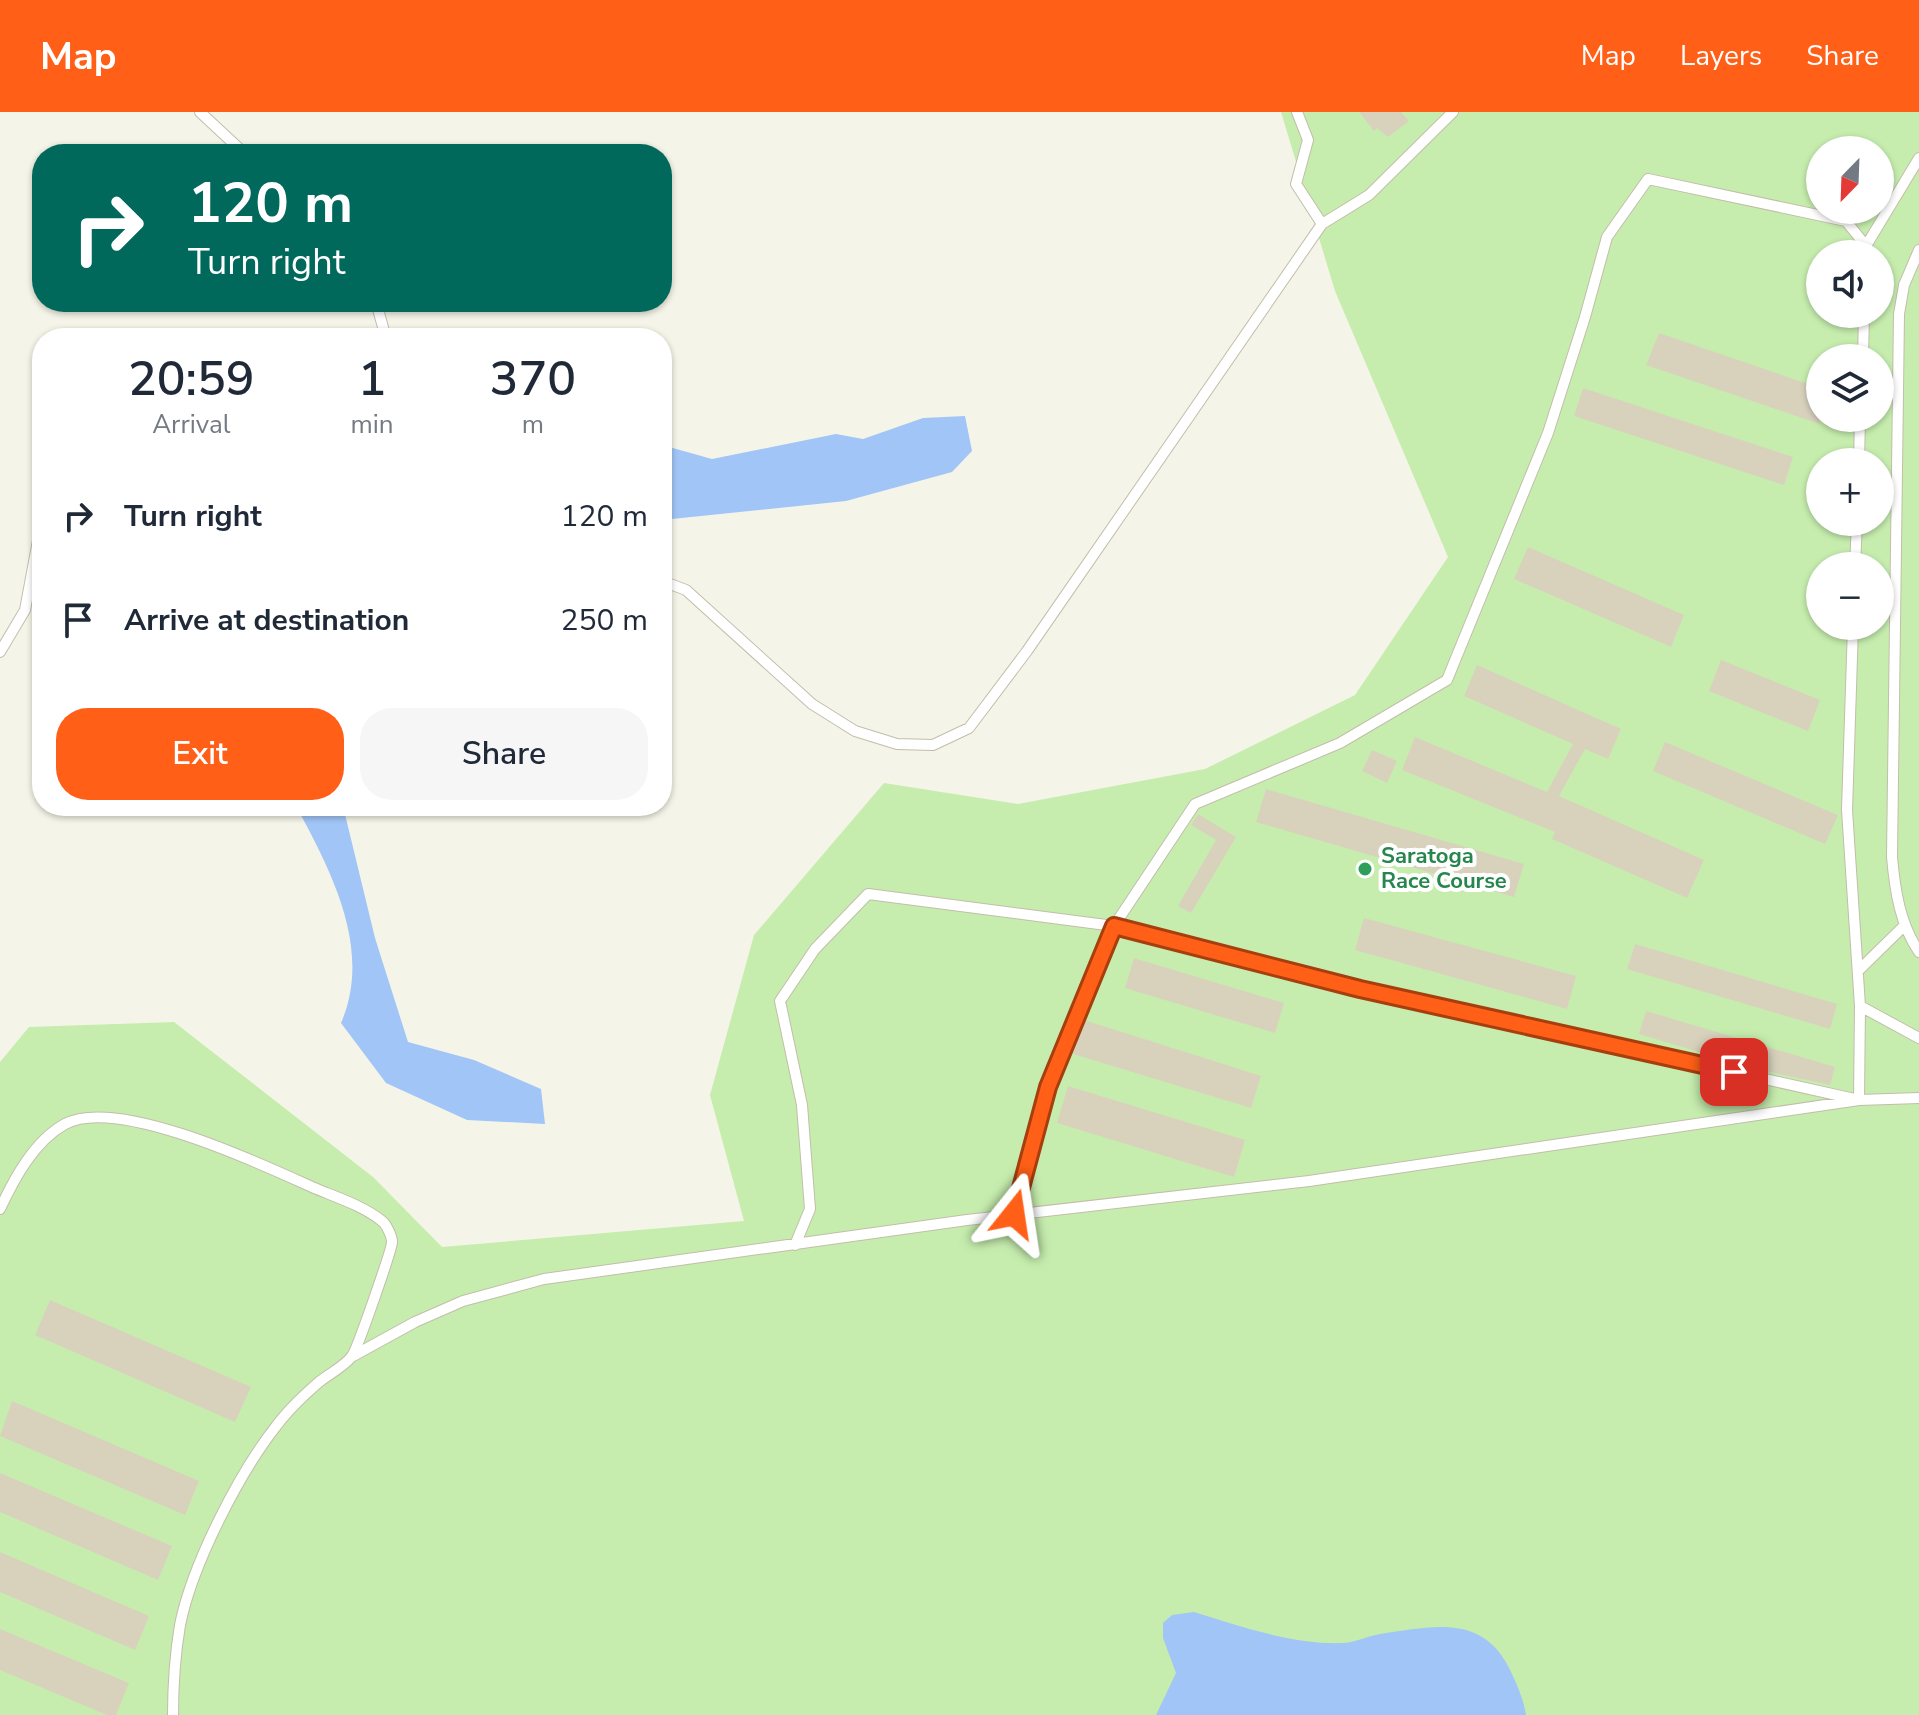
<!DOCTYPE html>
<html lang="en">
<head>
<meta charset="utf-8">
<style>
	:root { --surface:#fff; --page:#f6f6f7; --text:#1f2937; --muted:#747a83; --accent:#ff5f16 }
	body { margin:0; font-family:"Nunito Sans",sans-serif; background:var(--page); color:var(--text); height:100vh; display:flex; flex-direction:column; font-size:30px; white-space:nowrap }
	* { box-sizing:border-box; margin:0 }
	p { font-size:26px; color:var(--muted) }
	.icon { flex:none; width:44px; height:44px; fill:none; stroke:currentColor; stroke-width:2; stroke-linecap:round; stroke-linejoin:round }
	.map { position:relative; flex:1; overflow:hidden }
	.panel { position:absolute; left:32px; top:216px; width:640px; height:488px; display:flex; flex-direction:column; background:var(--surface); border-radius:32px; box-shadow:0 2px 6px #0004 }
	.panel>* { flex:none }
	.banner { position:absolute; left:32px; top:32px; width:640px; height:168px; border-radius:32px; box-shadow:0 2px 6px #0004; background:#00695c; color:#fff; overflow:hidden }
	.needle { width:52px; rotate:203deg }
	.fabs { position:absolute; left:1806px; top:24px; display:grid; gap:16px }
	.fabs a { display:grid; place-items:center; width:88px; height:88px; border-radius:50%; background:var(--surface); box-shadow:0 2px 6px #0004; font-size:40px }
	.pin { position:absolute; display:grid; place-items:center; width:68px; height:68px; color:#fff; margin:-34px; border-radius:16px; box-shadow:0 4px 12px #0006 }
	.me { position:absolute; width:88px; margin:-44px; rotate:15deg; stroke-linejoin:round; filter:drop-shadow(0 0 6px #0008) }
	.turn { display:flex; align-items:center; gap:28px; height:168px; padding:0 24px; font-size:36px }
	.turn .icon { width:104px; height:104px; stroke-width:2.5 }
	.turn b { display:block; font-size:56px; line-height:68px }
	.eta { display:flex; justify-content:space-evenly; align-items:center; height:136px; text-align:center }
	.eta b { font-size:48px; font-weight:600; line-height:56px }
	.cta { display:flex; gap:16px; margin-top:auto; padding:16px 24px }
	.cta a { flex:1; height:92px; border-radius:32px; background:var(--accent); color:#fff; font-size:32px; font-weight:600; line-height:92px; text-align:center }
	.cta a+a { background:var(--page); color:var(--text) }
	ul { padding:0; list-style:none }
	li { display:flex; align-items:center; gap:24px; height:104px; padding:0 24px }
	li div { flex:1 }
	li b { display:block; font-size:30px }
	li em { font-style:normal }
	header { display:flex; align-items:center; gap:48px; box-sizing:border-box; height:112px; padding:0 40px; background:var(--accent); color:#fff }
	header strong { font-size:38px }
	nav { display:flex; gap:44px; margin-inline-start:auto; font-size:28px }
	.map>svg:first-child { display:block }
	.green { fill:#c6edae; fill-rule:evenodd }
	.water { fill:#a1c5f6 }
	.building { fill:#d8d2bd }
	.lines { fill:none; stroke-linecap:round; stroke-linejoin:round }
	.service-casing { stroke:#c2beaa; stroke-width:12 }
	.service { stroke:#fff; stroke-width:10 }
	.route-casing { stroke:#a63e0e; stroke-width:20 }
	.route { stroke:#ff5f16; stroke-width:14 }
	.leisure-dot { fill:#2e9e5b; stroke:#fff; stroke-width:3 }
	.labels { text-anchor:middle; dominant-baseline:central; stroke-width:8; stroke-linejoin:round; paint-order:stroke }
	.leisure-label { font-size:22px; font-weight:bold; fill:#27864d; stroke:#fff; text-anchor:start }
</style>
</head>
<body>
<header>
<strong>Map</strong>
<nav><a>Map</a><a>Layers</a><a>Share</a></nav>
</header>
<div class="map">
<svg width="1919" height="1603" viewBox="0 0 1919 1603">
	<rect width="100%" height="100%" fill="#f5f4e8"/>
	<path class="green" d="M1281,0H1919V1603H0V950L29,915L174,910L373,1065L442,1135L744,1109L710,983L754,823L884,671L1018,692L1205,657L1355,583L1448,445L1335,179ZM1820,38H1880V98H1820ZM1820,142H1880V202H1820ZM1820,246H1880V306H1820ZM1820,350H1880V410H1820ZM1820,454H1880V514H1820Z"/>
	<path class="water" d="M965,304L972,339L952,360L846,389L662,408V333L712,347L836,322L863,327L923,306Z
		M296,694H343L375,826L408,930L474,948L541,977L545,1012L467,1008L386,971L341,911C373,837 331,759 296,694Z
		M1194,1500C1242,1515 1293,1533 1344,1531C1356,1530 1368,1524 1380,1522C1435,1514 1485,1501 1512,1562C1518,1575 1524,1589 1526,1603H1156L1176,1561L1163,1526V1511L1172,1503Z"/>
	<path class="building" d="M1359,0H1401L1409,9L1388,25L1377,16L1374,19Z
		M1659,221L1820,276V312L1646,253Z
		M1583,276L1793,345L1784,373L1574,304Z
		M1528,435L1684,503L1671,535L1514,467Z
		M1721,548L1820,588L1808,619L1709,579Z
		M1477,553L1621,617L1608,647L1585,637L1559,684L1704,748L1687,786L1552,727L1555,720L1402,658L1415,625L1547,680L1573,632L1464,584Z
		M1665,630L1838,703L1825,732L1653,659Z
		M1372,638L1397,649L1387,671L1362,659Z
		M1266,677L1524,752L1514,785L1256,710Z
		M1198,702L1236,725L1191,801L1178,794L1216,728L1191,713Z
		M1364,806L1576,864L1567,897L1355,838Z
		M1635,832L1837,892L1830,917L1627,857Z
		M1134,846L1284,891L1275,921L1125,876Z
		M1646,899L1835,955L1830,973L1752,956L1639,922Z
		M1084,908L1261,964L1251,996L1073,942Z
		M1068,974L1245,1028L1234,1065L1057,1011Z
		M50,1188L251,1275L235,1310L35,1223Z
		M12,1289L199,1369L185,1403L0,1324Z
		M0,1361L172,1434L158,1468L0,1400Z
		M0,1440L149,1504L135,1538L0,1480Z
		M0,1517L129,1571L116,1603H107L0,1558Z"/>
	<g class="lines">
		<g class="service-casing">
			<path id="service" d="M200,0L245,42
				M1297,0L1308,28L1296,72L1322,112
				M1919,138L1904,173L1899,202L1892,745C1895,779 1900,812 1919,840
				M1866,142V134L1919,46
				M376,190L386,226
				M1863,246L1864,202
				M1859,350L1860,306
				M1855,454L1857,410
				M662,469L686,478L812,592L855,619L897,632L933,633L969,616L1027,539L1322,112L1369,83L1453,0
				M0,540L25,498L42,407
				M1858,859L1905,813
				M1860,894L1919,926
				M0,1097C14,1067 34,1029 65,1012C117,984 261,1052 312,1075C335,1085 362,1093 382,1109C386,1112 392,1124 392,1130C392,1137 357,1238 352,1244C345,1254 329,1262 319,1270C304,1283 289,1297 277,1313C239,1361 192,1453 180,1513C175,1543 173,1573 173,1603
				M1014,1102L1048,975L1114,814L1195,692L1340,631L1447,568L1548,321L1585,205L1607,125L1648,67L1846,109L1866,134
				M795,1133L810,1097L802,993L780,889L815,837L868,782L1114,814L1360,877L1859,988L1860,894L1847,698L1853,514
				M353,1244L415,1210L463,1189L544,1167L967,1108L1309,1069L1859,988L1919,986"/>
		</g>
		<use href="#service" class="service"/>
	</g>
	<g class="lines">
		<g class="route-casing">
			<path id="route" d="M1014,1102L1048,975L1114,814L1360,877L1734,960"/>
		</g>
		<use href="#route" class="route"/>
	</g>
	<circle class="leisure-dot" cx="1365" cy="757" r="8"/>
	<g class="labels">
		<g class="leisure-label">
			<text x="1381" y="744">Saratoga<tspan x="1381" dy="25">Race Course</tspan></text>
		</g>
	</g>
</svg>
<div class="fabs">
<a><svg class="needle" viewBox="-14 -14 28 28"><path d="M0-13l5 13h-10z" fill="#e53935"/><path d="M0 13l5-13h-10z" fill="#747a83"/></svg></a>
<a><svg class="icon" aria-label="sound" viewBox="0 0 24 24"><path d="M4 9h4l5-4v14l-5-4H4zM17 9q2 3 0 6"/></svg></a>
<a><svg class="icon" aria-label="layers" viewBox="0 0 24 24"><path d="M12 4l9 5-9 5-9-5zM3 14l9 5 9-5"/></svg></a>
<a>+</a>
<a>−</a>
</div>
<div class="pin" style="left:1734px;top:960px;background:#d93025"><svg class="icon" aria-label="arrive" viewBox="0 0 24 24"><path d="M6 21V4h12l-3 4 3 4H6"/></svg></div>
<svg class="me" style="left:1014px;top:1102px" viewBox="-20 -20 40 40"><path d="M0-17L14 15 0 8-14 15z" fill="#ff5f16" stroke="#fff" stroke-width="4"/></svg>
<div class="banner">
<div class="turn"><svg class="icon" aria-label="right" viewBox="0 0 24 24"><path d="M7 20v-9h11M14 6l5 5-5 5"/></svg><div><b>120 m</b>Turn right</div></div>
</div>
<section class="panel">
<div class="eta">
<div><b>20:59</b><p>Arrival</p></div>
<div><b>1</b><p>min</p></div>
<div><b>370</b><p>m</p></div>
</div>
<ul>
<li><svg class="icon" aria-label="right" viewBox="0 0 24 24"><path d="M7 20v-9h11M14 6l5 5-5 5"/></svg><div><b>Turn right</b></div><em>120 m</em></li>
<li><svg class="icon" aria-label="arrive" viewBox="0 0 24 24"><path d="M6 21V4h12l-3 4 3 4H6"/></svg><div><b>Arrive at destination</b></div><em>250 m</em></li>
</ul>
<div class="cta"><a>Exit</a><a>Share</a></div>
</section>
</div>
</body>
</html>
